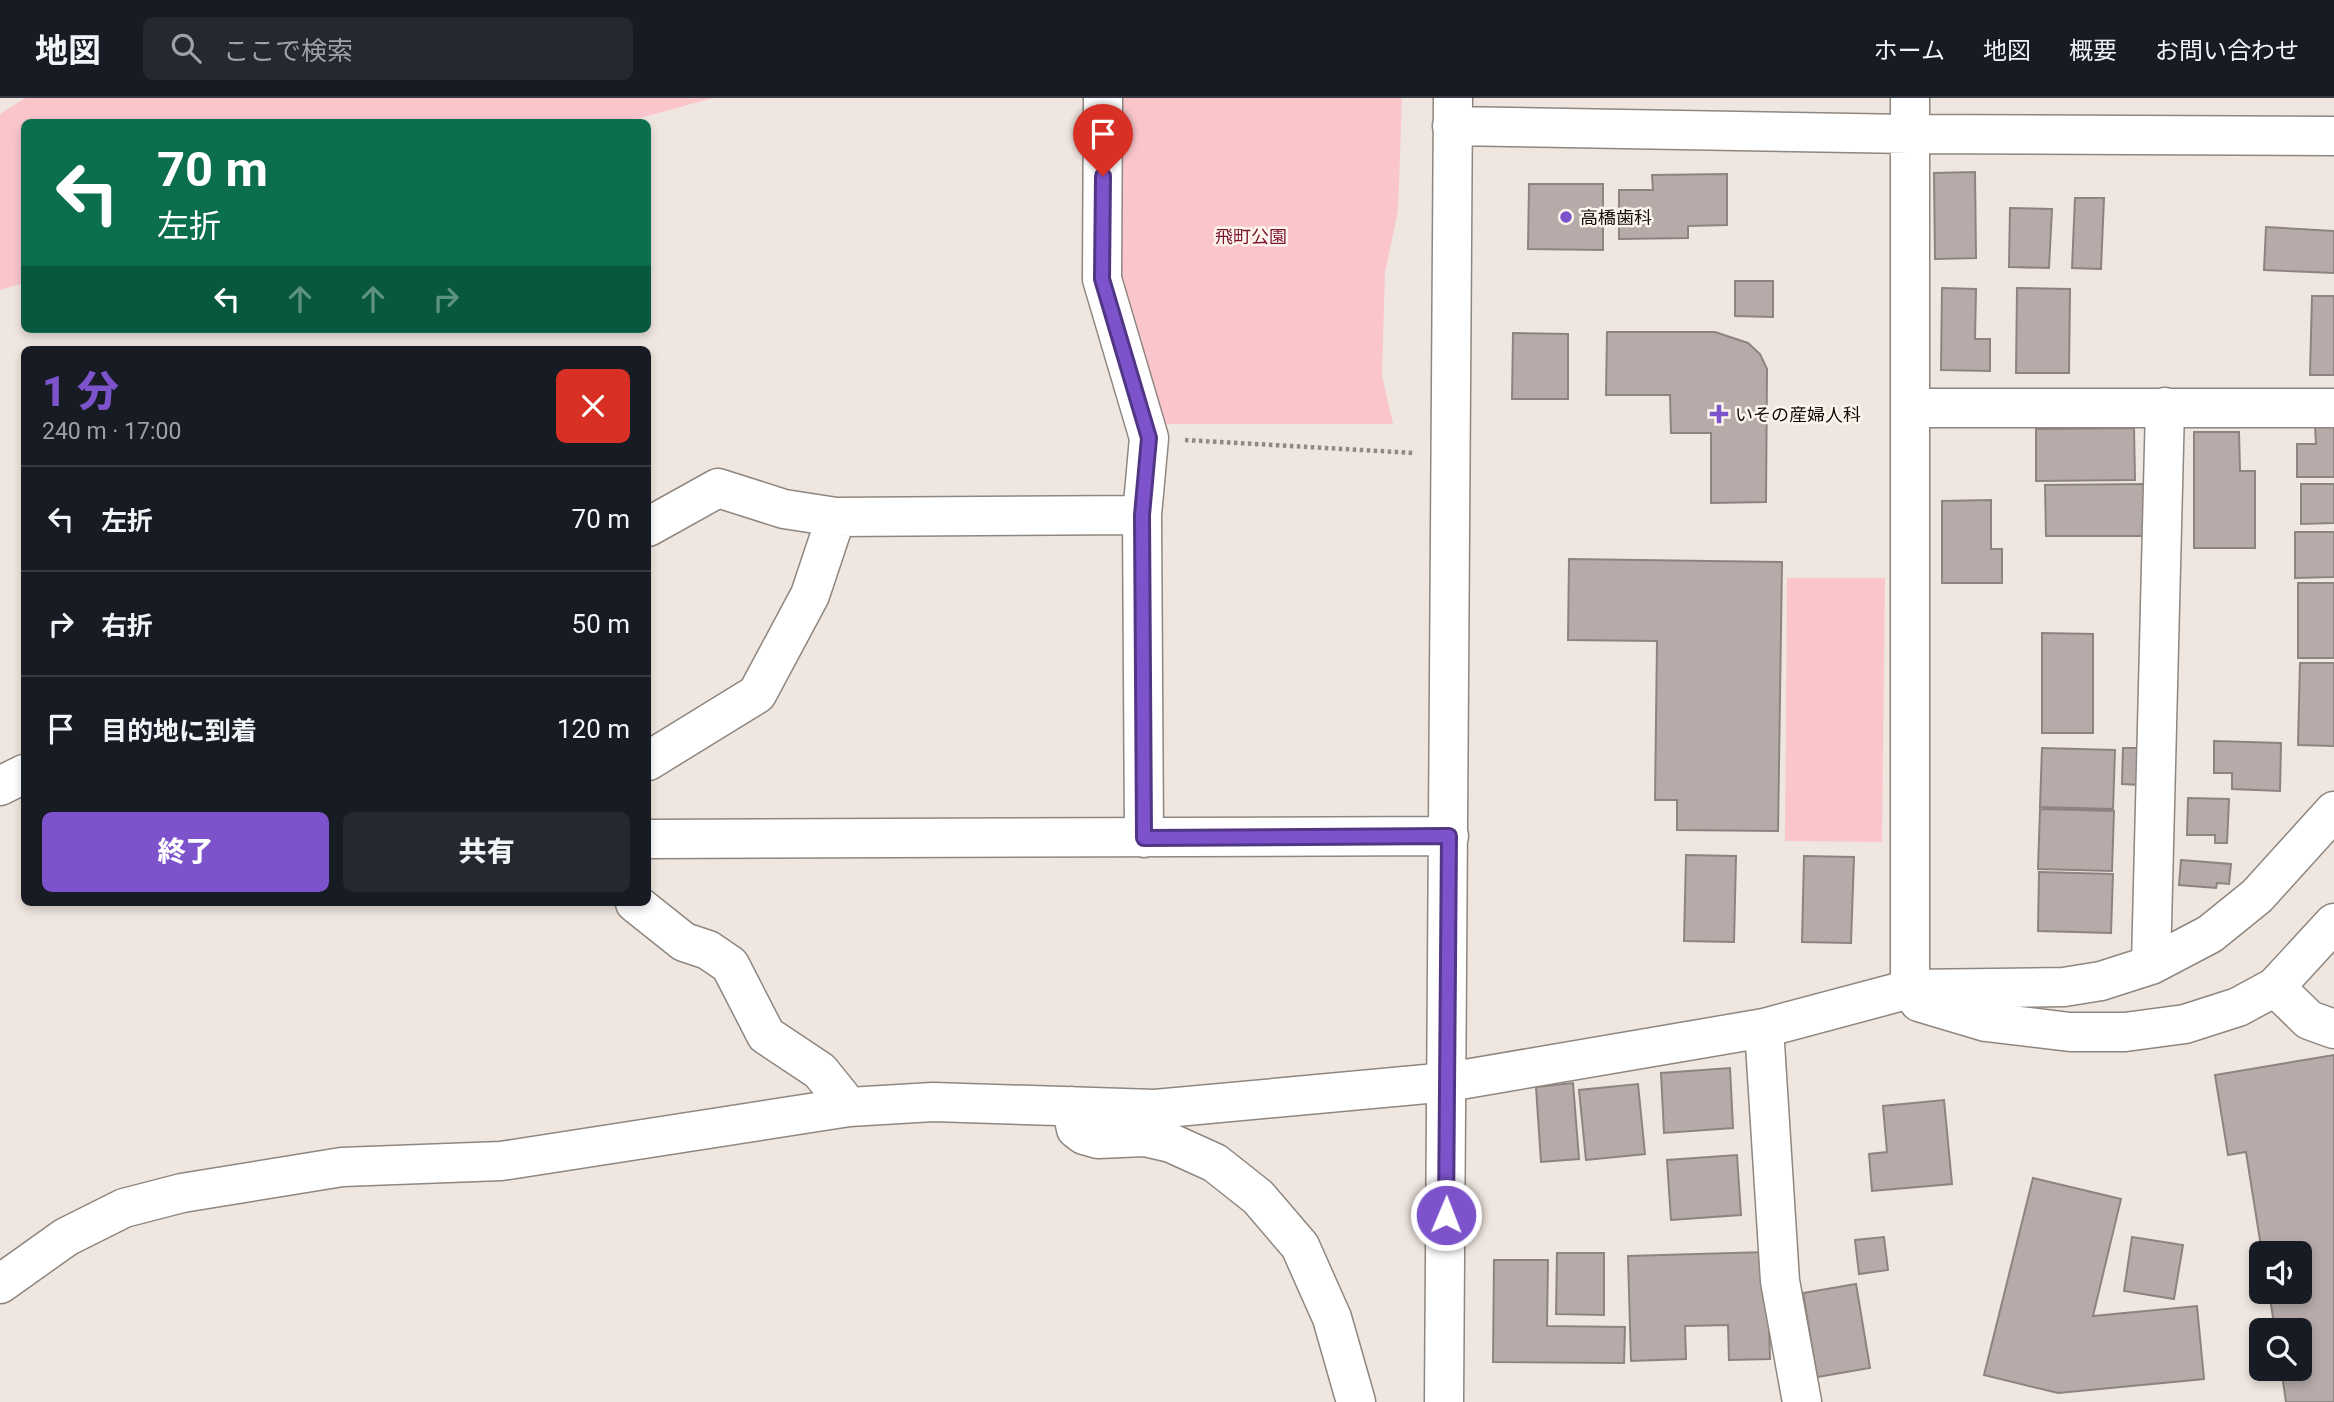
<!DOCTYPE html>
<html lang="ja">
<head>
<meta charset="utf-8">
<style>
	:root { --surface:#171b24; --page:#242831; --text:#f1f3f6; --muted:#9ea1a6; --line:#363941; --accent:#7d53cc }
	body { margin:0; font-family:Roboto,"Noto Sans JP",sans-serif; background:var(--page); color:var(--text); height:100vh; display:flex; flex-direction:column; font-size:26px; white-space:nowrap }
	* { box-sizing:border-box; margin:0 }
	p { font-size:23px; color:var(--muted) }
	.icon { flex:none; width:38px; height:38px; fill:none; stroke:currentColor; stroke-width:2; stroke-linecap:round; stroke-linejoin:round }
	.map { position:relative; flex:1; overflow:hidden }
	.sheet { position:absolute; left:21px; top:248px; width:630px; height:560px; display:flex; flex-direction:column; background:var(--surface); border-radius:10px; box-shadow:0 4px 10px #0003 }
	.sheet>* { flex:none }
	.banner { position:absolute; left:21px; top:21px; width:630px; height:214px; border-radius:10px; box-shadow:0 4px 10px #0003; background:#0b6e4f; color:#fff; overflow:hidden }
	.tools { position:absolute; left:2249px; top:1143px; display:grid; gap:14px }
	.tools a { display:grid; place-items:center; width:63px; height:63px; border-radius:10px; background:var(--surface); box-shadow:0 4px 10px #0003; font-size:35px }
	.pin { position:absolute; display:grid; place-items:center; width:60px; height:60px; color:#fff; margin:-72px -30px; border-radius:50% 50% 50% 0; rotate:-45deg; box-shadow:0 0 7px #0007 }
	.pin .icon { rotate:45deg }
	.me { position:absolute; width:77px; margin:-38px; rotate:1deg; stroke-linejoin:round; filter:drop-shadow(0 0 5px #0008) }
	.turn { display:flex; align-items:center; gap:24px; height:147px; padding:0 21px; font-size:32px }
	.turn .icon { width:91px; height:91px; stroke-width:2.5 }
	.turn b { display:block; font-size:49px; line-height:60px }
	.lanes { display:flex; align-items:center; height:66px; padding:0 21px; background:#0003; justify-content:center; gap:35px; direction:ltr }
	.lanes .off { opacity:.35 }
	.round { display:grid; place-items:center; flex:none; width:74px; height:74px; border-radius:10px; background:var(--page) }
	.headline { display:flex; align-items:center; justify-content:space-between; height:119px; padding:0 21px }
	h1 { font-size:42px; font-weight:800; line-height:52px; color:var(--accent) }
	.primary-button { display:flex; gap:14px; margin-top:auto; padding:14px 21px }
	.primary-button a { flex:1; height:80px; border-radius:10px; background:var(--accent); color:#fff; font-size:28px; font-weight:800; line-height:80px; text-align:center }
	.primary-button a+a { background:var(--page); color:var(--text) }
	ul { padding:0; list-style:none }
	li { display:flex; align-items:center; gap:21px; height:105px; padding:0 21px; border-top:2px solid var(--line) }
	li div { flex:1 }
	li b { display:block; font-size:26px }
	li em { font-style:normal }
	header { display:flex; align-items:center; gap:42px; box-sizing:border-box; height:98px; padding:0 35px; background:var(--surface); border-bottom:2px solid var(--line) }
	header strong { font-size:33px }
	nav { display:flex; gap:38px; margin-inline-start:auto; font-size:24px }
	.search { width:490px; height:63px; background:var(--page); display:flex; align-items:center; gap:18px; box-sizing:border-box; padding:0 24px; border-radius:10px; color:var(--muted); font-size:26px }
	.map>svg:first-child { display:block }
	.green { fill:#fac6cc }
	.building { fill:#b6aba8; stroke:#8d8380; stroke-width:2 }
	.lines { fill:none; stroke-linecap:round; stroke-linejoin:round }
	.minor-casing { stroke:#8e867f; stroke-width:41 }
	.path { stroke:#8f8883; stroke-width:4.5; stroke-dasharray:3.5 3.5; stroke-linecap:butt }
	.minor { stroke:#fff; stroke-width:38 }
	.route-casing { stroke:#513685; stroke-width:18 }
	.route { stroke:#7d53cc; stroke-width:12 }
	.poi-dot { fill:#7d53cc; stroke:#fdf4ec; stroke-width:2.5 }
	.labels { text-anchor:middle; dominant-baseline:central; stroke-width:5; stroke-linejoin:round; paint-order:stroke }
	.poi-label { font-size:18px; fill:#100d0b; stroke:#fdf4ec; text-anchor:start }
	.park-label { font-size:18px; fill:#7b1430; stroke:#fdf4ec }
</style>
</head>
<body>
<header>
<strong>地図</strong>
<div class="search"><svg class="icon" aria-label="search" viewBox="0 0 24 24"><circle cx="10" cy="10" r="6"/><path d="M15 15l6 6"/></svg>ここで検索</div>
<nav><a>ホーム</a><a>地図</a><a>概要</a><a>お問い合わせ</a></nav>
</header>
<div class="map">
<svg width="2334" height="1304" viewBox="0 0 2334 1304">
	<rect width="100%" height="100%" fill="#efe6df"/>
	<path class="green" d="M25,0H713L626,24H24V185L0,192V16Z
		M1115,0H1402L1398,113L1385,174L1382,278L1393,326H1157L1112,180Z
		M1787,480H1885L1882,744L1785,743Z"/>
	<path class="building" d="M1975,74L1976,160L1935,161L1934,75Z
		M1727,76V127L1688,128V140L1619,141V92H1653L1652,77Z
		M1529,86H1603V152L1528,151Z
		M2075,100H2104L2101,171L2072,170Z
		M2010,110L2052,111L2049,170L2009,169Z
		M2266,129L2334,133V175L2264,172Z
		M1735,183H1773V219L1735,218Z
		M1942,190L1976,191L1975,241H1990V273L1941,272Z
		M2017,190L2070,191L2069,275H2016Z
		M2312,198H2334V277H2310Z
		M1607,234H1715L1748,245L1760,256L1767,271L1766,404L1711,405V335H1671L1670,297H1606Z
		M1513,235L1568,236V301H1512Z
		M2315,328H2334V379H2297V346H2316Z
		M2134,330L2135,382L2036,383V331Z
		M2194,334H2239L2240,373H2255V450H2194Z
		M2144,386L2145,438H2046L2045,387Z
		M2301,386H2334V425L2301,426Z
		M1991,402V451H2002V485H1942V403Z
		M2295,434H2334V479L2295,480Z
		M1569,461L1782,464L1778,733L1677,732V702H1655L1657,543L1568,542Z
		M2298,485H2334V560H2298Z
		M2042,535L2093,536V635H2042Z
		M2300,565H2334V648L2298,647Z
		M2214,643L2281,645L2280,693L2232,691V675H2214Z
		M2042,650L2115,652L2113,711L2040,709Z
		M2123,650H2142L2141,687L2122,686Z
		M2188,700L2229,701L2227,745H2215V737H2187Z
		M2040,711L2114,713L2112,773L2038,771Z
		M1686,757L1736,758L1734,844L1684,843Z
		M1804,758L1854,759L1851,845L1802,844Z
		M2181,762L2231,766L2229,786L2217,785L2216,790L2179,787Z
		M2039,774L2113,776L2111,835L2038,833Z
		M2334,957V1304H2286L2281,1270H2300V1232H2275L2269,1194H2300V1155H2262L2246,1054L2228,1057L2215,977Z
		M1730,970L1733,1030L1664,1035L1661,975Z
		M1573,985L1579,1061L1541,1064L1536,989Z
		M1638,986L1645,1056L1586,1062L1579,992Z
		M1944,1002L1952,1086L1872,1093L1869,1056L1887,1054L1883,1008Z
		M1737,1057L1741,1117L1671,1122L1667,1062Z
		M2033,1080L2121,1101L2093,1218L2197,1208L2204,1281L2058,1295L1984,1277Z
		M1884,1139L1888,1172L1859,1176L1855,1142Z
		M2132,1139L2183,1147L2174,1201L2124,1193Z
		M1767,1154L1770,1261L1729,1262L1728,1227L1685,1228L1686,1261L1631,1263L1628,1158Z
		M1557,1155H1604V1217L1556,1216Z
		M1494,1162H1548L1547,1228L1625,1229L1624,1265L1493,1264Z
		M1856,1186L1870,1270L1817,1279L1803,1195Z"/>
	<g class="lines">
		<g class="minor-casing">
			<path id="minor" d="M1103,0L1102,181L1149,340L1142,417L1144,740
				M1910,0V891L1919,904L1986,924L2070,934H2125L2185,926L2238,909L2275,889L2334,825
				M1452,28L1909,36L2334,38
				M1910,310H2334
				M836,419L1142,417
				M648,429L718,390L784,411L836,419L810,497L757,596L648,663
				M0,688L24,676
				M648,741L1449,738
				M635,805L684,844L708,852L730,867L766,937L820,973L849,1009
				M2151,867L2165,309
				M2275,889L2309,922L2334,931
				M1764,930L1780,1183L1802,1304
				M1071,1008L1076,1031L1084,1037L1098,1041L1145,1039L1171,1045L1215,1065L1258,1099L1300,1148L1332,1220L1356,1304
				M0,1186L66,1139L124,1110L182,1095L342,1069L501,1063L849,1009L933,1004L1155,1011L1448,984L1764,930L1910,891L2064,889L2101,883L2151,867L2210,836L2257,798L2334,713
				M1444,1304L1453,0"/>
		</g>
		<path class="path" d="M1185,342L1414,355"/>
		<use href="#minor" class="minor"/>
	</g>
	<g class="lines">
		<g class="route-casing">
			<path id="route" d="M1103,78L1102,181L1149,340L1142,417L1144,740L1449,738L1446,1117"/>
		</g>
		<use href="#route" class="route"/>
	</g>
	<g class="poi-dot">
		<circle cx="1566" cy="119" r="7"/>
		<path d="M1715.5 305.5h7v7h7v7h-7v7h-7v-7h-7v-7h7z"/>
	</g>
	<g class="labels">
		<g class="poi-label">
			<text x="1580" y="119">高橋歯科</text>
			<text x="1735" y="316">いその産婦人科</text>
		</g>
		<g class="park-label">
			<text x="1251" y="138">飛町公園</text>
		</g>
	</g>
</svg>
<div class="tools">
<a><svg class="icon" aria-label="sound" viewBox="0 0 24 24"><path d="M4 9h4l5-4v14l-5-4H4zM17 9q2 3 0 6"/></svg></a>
<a><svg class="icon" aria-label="search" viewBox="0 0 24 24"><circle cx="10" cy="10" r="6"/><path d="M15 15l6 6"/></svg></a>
</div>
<div class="pin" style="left:1103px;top:78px;background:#d93025"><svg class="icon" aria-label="arrive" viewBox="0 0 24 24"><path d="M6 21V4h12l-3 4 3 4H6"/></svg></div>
<svg class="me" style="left:1446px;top:1117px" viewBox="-20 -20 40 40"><circle r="17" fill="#7d53cc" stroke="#fff" stroke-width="3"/><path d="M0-11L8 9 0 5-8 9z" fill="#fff"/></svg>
<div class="banner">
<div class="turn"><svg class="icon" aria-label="left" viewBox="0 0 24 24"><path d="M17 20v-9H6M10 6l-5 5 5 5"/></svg><div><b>70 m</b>左折</div></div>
<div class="lanes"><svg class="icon" aria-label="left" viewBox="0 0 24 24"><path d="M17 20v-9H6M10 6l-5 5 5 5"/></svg><svg class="icon off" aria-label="ahead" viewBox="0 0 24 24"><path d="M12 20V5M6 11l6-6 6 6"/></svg><svg class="icon off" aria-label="ahead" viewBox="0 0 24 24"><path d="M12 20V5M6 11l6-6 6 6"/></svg><svg class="icon off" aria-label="right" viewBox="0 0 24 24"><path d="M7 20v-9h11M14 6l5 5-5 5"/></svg></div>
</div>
<section class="sheet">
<div class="headline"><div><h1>1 分</h1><p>240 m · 17:00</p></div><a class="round" style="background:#d93025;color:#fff"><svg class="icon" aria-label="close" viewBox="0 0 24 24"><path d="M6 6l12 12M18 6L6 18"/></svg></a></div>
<ul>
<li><svg class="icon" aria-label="left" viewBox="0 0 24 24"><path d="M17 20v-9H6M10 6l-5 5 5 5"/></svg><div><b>左折</b></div><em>70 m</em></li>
<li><svg class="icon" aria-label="right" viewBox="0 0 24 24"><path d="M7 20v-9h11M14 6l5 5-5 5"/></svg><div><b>右折</b></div><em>50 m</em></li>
<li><svg class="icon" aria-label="arrive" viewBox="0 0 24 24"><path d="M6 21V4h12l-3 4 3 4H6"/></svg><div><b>目的地に到着</b></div><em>120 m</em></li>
</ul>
<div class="primary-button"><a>終了</a><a>共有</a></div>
</section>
</div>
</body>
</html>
